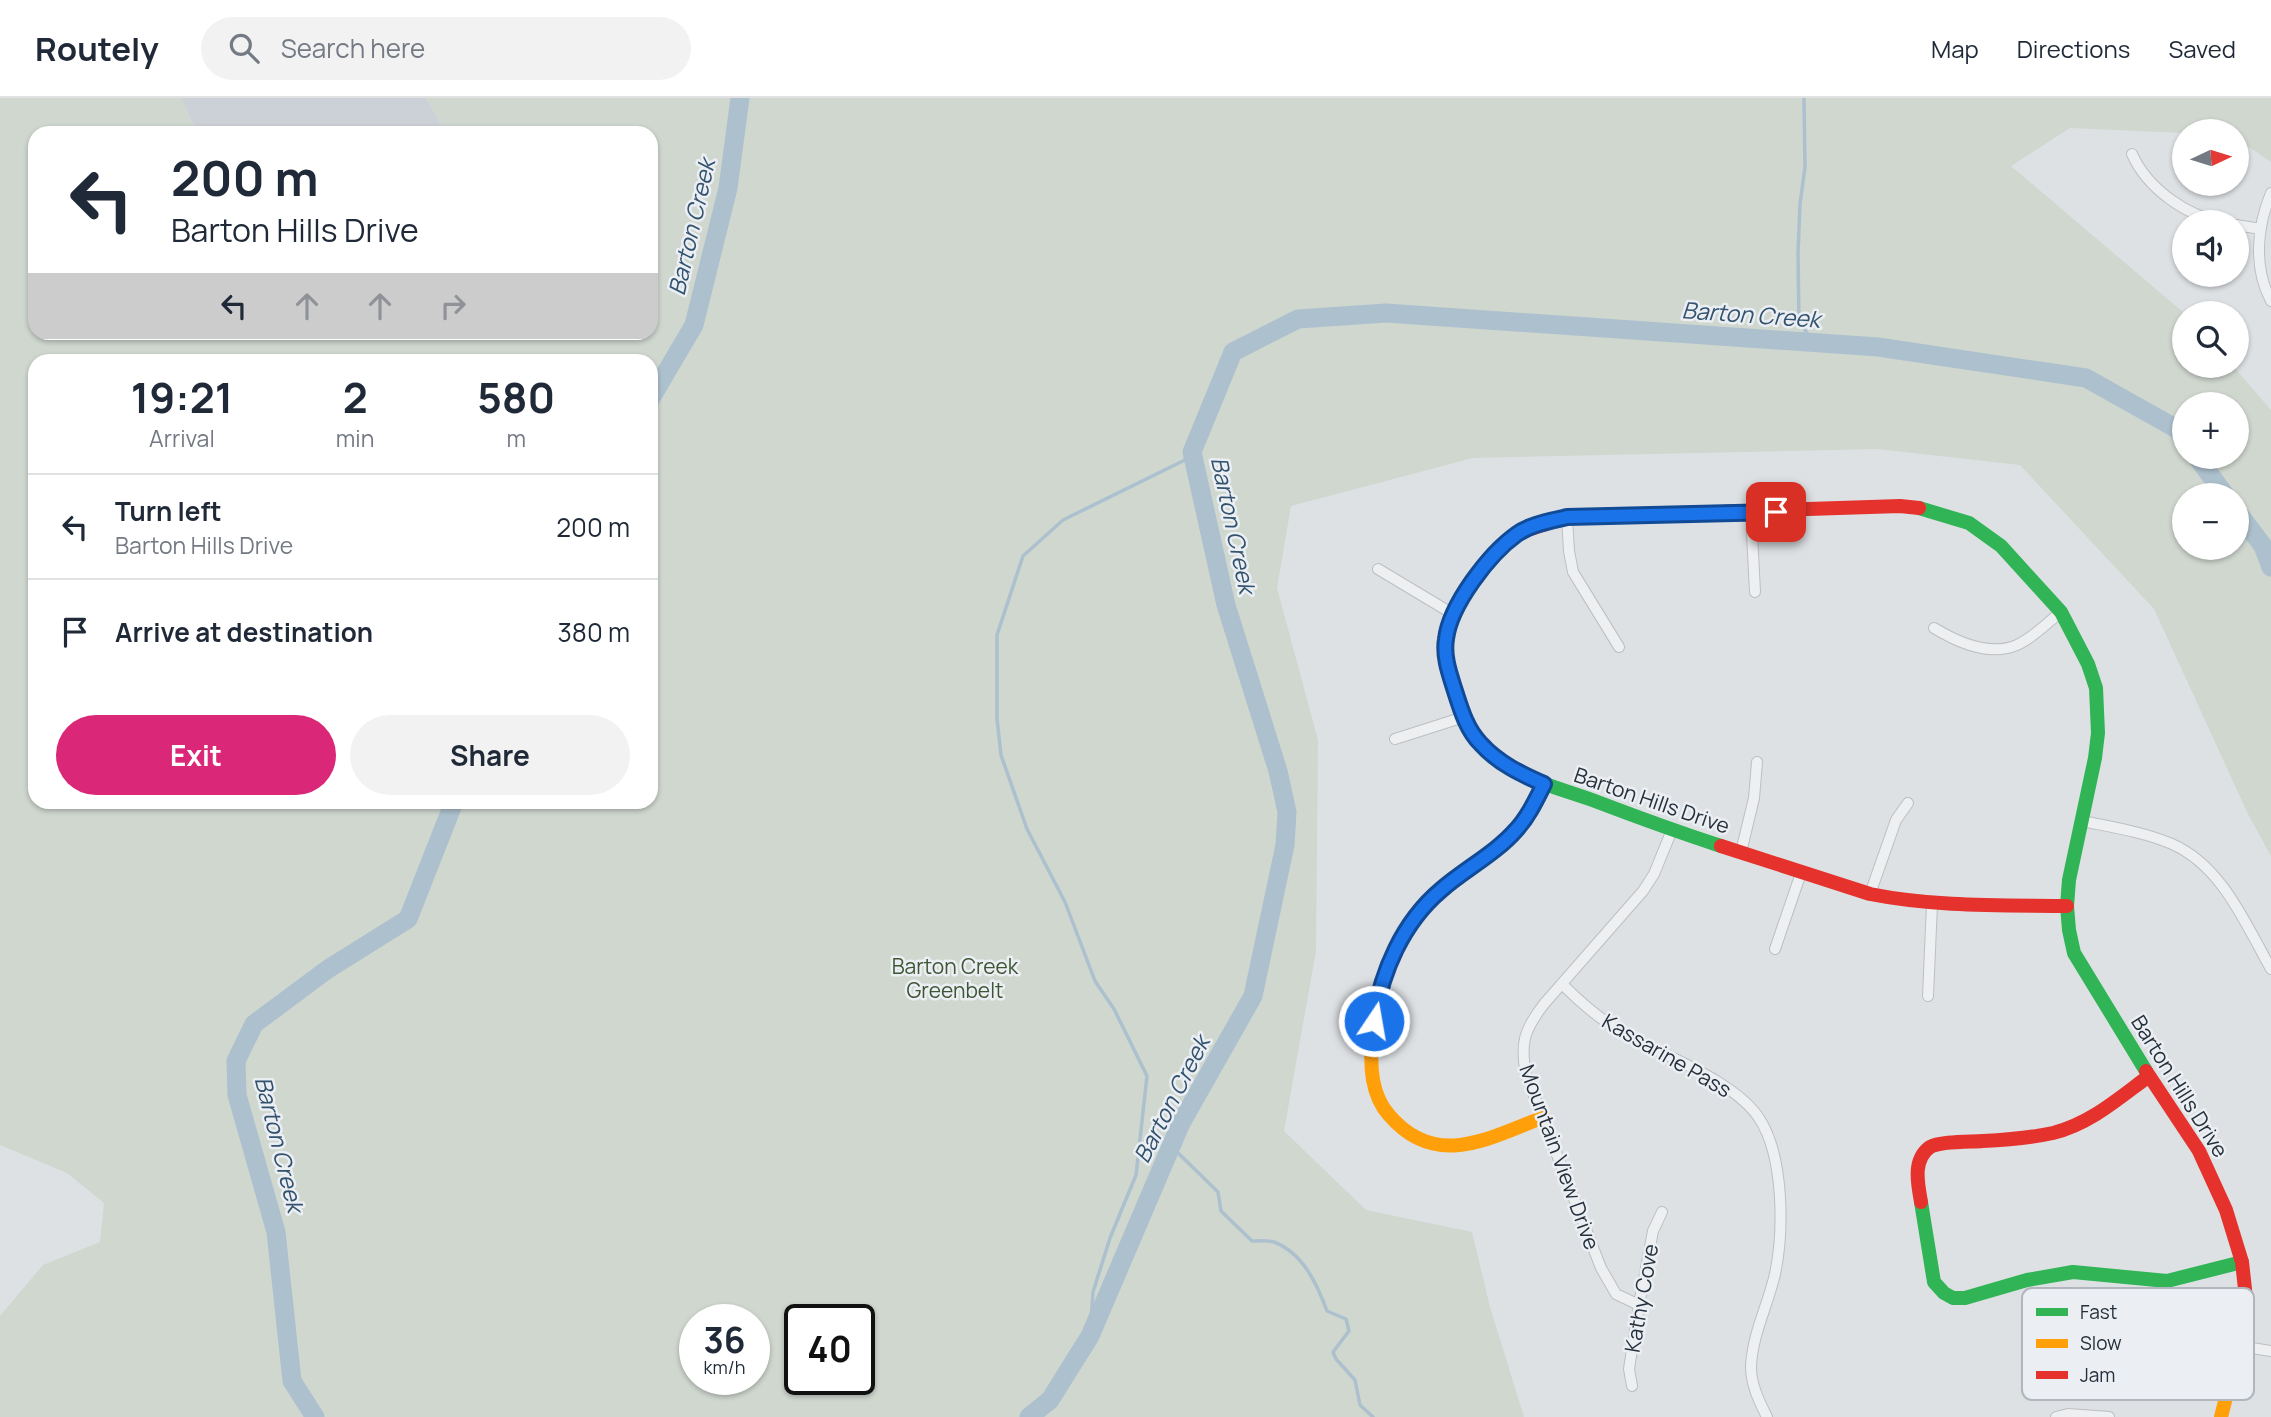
<!DOCTYPE html>
<html lang="en">
<head>
<meta charset="utf-8">
<style>
	:root { --surface:#fff; --page:#f2f2f3; --text:#1f2937; --muted:#747a83; --line:#e0e1e3; --accent:#db2777 }
	body { margin:0; font-family:Manrope,sans-serif; background:var(--page); color:var(--text); height:100vh; display:flex; flex-direction:column; font-size:26px; white-space:nowrap }
	* { box-sizing:border-box; margin:0 }
	p { font-size:23px; color:var(--muted) }
	.icon { flex:none; width:38px; height:38px; fill:none; stroke:currentColor; stroke-width:2; stroke-linecap:round; stroke-linejoin:round }
	.map { position:relative; flex:1; overflow:hidden }
	.panel { position:absolute; left:28px; top:256px; width:630px; height:455px; display:flex; flex-direction:column; background:var(--surface); border-radius:21px; box-shadow:0 2px 5px #0004 }
	.panel>* { flex:none }
	.banner { position:absolute; left:28px; top:28px; width:630px; height:214px; border-radius:21px; box-shadow:0 2px 5px #0004; background:#fff; color:var(--text); overflow:hidden }
	.needle { width:46px; rotate:86deg }
	.buttons { position:absolute; left:2172px; top:21px; display:grid; gap:14px }
	.buttons a { display:grid; place-items:center; width:77px; height:77px; border-radius:50%; background:var(--surface); box-shadow:0 2px 5px #0004; font-size:35px }
	.speed { position:absolute; left:679px; top:1206px; display:flex; gap:14px; font-size:35px; font-weight:700; text-align:center }
	.speed>* { display:grid; place-content:center; width:91px; height:91px; border-radius:50%; background:var(--surface); box-shadow:0 2px 5px #0004; line-height:1 }
	.speed small { font-size:18px; font-weight:400 }
	.speed .limit { border:4px solid #111; border-radius:10px; background:#fff; color:#111 }
	.pin { position:absolute; display:grid; place-items:center; width:60px; height:60px; color:#fff; margin:-30px; border-radius:14px; box-shadow:0 4px 10px #0006 }
	.me { position:absolute; width:77px; margin:-38px; rotate:12deg; stroke-linejoin:round; filter:drop-shadow(0 0 5px #0008) }
	.turn { display:flex; align-items:center; gap:24px; height:147px; padding:0 28px; font-size:32px }
	.turn .icon { width:91px; height:91px; stroke-width:2.5 }
	.turn b { display:block; font-size:49px; line-height:60px }
	.lanes { display:flex; align-items:center; height:66px; padding:0 28px; background:#0003; justify-content:center; gap:35px; direction:ltr }
	.lanes .off { opacity:.35 }
	.eta { display:flex; justify-content:space-evenly; align-items:center; height:119px; text-align:center }
	.eta b { font-size:42px; font-weight:700; line-height:49px }
	.button { display:flex; gap:14px; margin-top:auto; padding:14px 28px }
	.button a { flex:1; height:80px; border-radius:42px; background:var(--accent); color:#fff; font-size:28px; font-weight:700; line-height:80px; text-align:center }
	.button a+a { background:var(--page); color:var(--text) }
	ul { padding:0; list-style:none }
	li { display:flex; align-items:center; gap:21px; height:105px; padding:0 28px; border-top:2px solid var(--line) }
	li div { flex:1 }
	li b { display:block; font-size:26px }
	li em { font-style:normal }
	header { display:flex; align-items:center; gap:42px; box-sizing:border-box; height:98px; padding:0 35px; background:var(--surface); border-bottom:2px solid var(--line) }
	header strong { font-size:33px }
	nav { display:flex; gap:38px; margin-inline-start:auto; font-size:24px }
	.search { width:490px; height:63px; background:var(--page); display:flex; align-items:center; gap:18px; box-sizing:border-box; padding:0 24px; border-radius:38px; color:var(--muted); font-size:26px }
	.map>svg:first-child { display:block }
	.built { fill:#ccd1d7 }
	.green { fill:#cfd7cf; fill-rule:evenodd }
	.lines { fill:none; stroke-linecap:round; stroke-linejoin:round }
	.stream { stroke:#adc0ce; stroke-width:3.5 }
	.river { stroke:#adc0ce; stroke-width:19 }
	.street-casing { stroke:#bcbfc2; stroke-width:12 }
	.street { stroke:#eeeff0; stroke-width:10 }
	.fast { stroke:#30b455; stroke-width:14 }
	.slow { stroke:#ff9f0a; stroke-width:14 }
	.jam { stroke:#e5322d; stroke-width:14 }
	.route-casing { stroke:#114b97; stroke-width:18 }
	.route { stroke:#1a73e8; stroke-width:12 }
	.labels { text-anchor:middle; dominant-baseline:central; stroke-width:5; stroke-linejoin:round; paint-order:stroke }
	.street-label { font-size:21px; fill:#26303b; stroke:#ebeff4 }
	.park-label { font-size:21px; fill:#3e5634; stroke:#ebeff4 }
	.water-label { font-size:23px; font-style:italic; fill:#32526d; stroke:#ebeff4 }
	.key { fill:#ebeff4; stroke:#b0b6bc; stroke-width:2 }
	.key-label { font-size:19px; fill:#26303b }
</style>
</head>
<body>
<header>
<strong>Routely</strong>
<div class="search"><svg class="icon" aria-label="search" viewBox="0 0 24 24"><circle cx="10" cy="10" r="6"/><path d="M15 15l6 6"/></svg>Search here</div>
<nav><a>Map</a><a>Directions</a><a>Saved</a></nav>
</header>
<div class="map">
<svg width="2271" height="1319" viewBox="0 0 2271 1319">
	<rect width="100%" height="100%" fill="#dee1e4"/>
	<path class="built" d="M181,0H426L446,35H197Z"/>
	<path class="green" d="M0,0H181L197,35H35V234H651V35H446L426,0H2271V64L2237,41L2236,33H2184V35L2070,30L2011,68L2184,215V268H2233L2271,312V758L2248,716L2154,511L2020,367L1877,351L1473,360L1291,408L1277,490L1318,642L1316,853L1284,1033L1366,1112L1472,1134L1490,1209L1524,1319H0V1218L43,1167L100,1144L104,1105L67,1075L0,1047ZM35,262H651V704H35ZM2184,306H2236V359H2184ZM2184,397H2236V450H2184ZM695,1222H754V1281H695ZM800,1222H859V1281H800Z"/>
	<g class="lines">
		<path class="stream" d="M1804,0L1805,69L1800,106L1798,156L1799,222L1812,244
			M1171,1048L1218,1094L1221,1113L1252,1143C1259,1143 1268,1142 1274,1144C1303,1155 1317,1186 1327,1213L1346,1221L1349,1233L1333,1254L1336,1261L1355,1282L1360,1307L1373,1319
			M1090,1238L1093,1194L1110,1140L1136,1077L1147,978L1114,911L1095,883L1065,804L1027,731L1001,657L997,621V537L1023,458L1063,422L1193,358"/>
		<path class="river" d="M651,300L694,227L728,90L740,0
			M2197,359L2225,397
			M2236,412L2263,448L2271,469
			M315,1319L292,1283L276,1134L237,997L236,963L254,926L328,871L408,821L454,704
			M1029,1319L1050,1302L1090,1238L1181,1025L1253,898L1285,747L1287,714L1278,673L1226,507L1192,354L1233,254L1298,221L1386,215L1878,249L2086,280L2177,331L2184,341"/>
		<g class="street-casing">
			<path id="street" d="M2132,56C2147,90 2186,118 2222,124
				M2271,95C2257,129 2253,169 2271,203
				M2236,127L2261,131
				M1751,415L1755,494
				M1567,419L1569,453L1573,474L1619,549
				M1378,471L1453,516
				M1934,530C1957,544 1989,559 2017,547C2033,540 2047,525 2061,514
				M1395,641L1464,619
				M2082,723C2111,729 2144,734 2172,746C2222,768 2245,825 2271,871
				M1741,754L1754,700L1757,664
				M1870,796L1896,722L1908,705
				M1775,851L1801,775
				M1562,886C1580,904 1598,920 1620,933C1660,957 1733,981 1759,1020C1784,1058 1784,1133 1775,1176C1768,1207 1752,1237 1751,1269C1751,1287 1759,1303 1767,1319
				M1928,898L1932,806
				M1639,1207L1616,1196L1601,1170L1526,977C1520,945 1524,932 1544,906L1643,793L1654,776L1672,732
				M2239,1248L2271,1253
				M1632,1288L1629,1271L1639,1207L1653,1133L1662,1114
				M2056,1319L2068,1316L2109,1319"/>
		</g>
		<use href="#street" class="street"/>
		<path class="fast" d="M1919,410L1969,425L2001,448L2061,514L2088,566L2096,590L2098,635L2095,660L2069,782L2067,808L2069,832L2074,855L2146,973
			M1521,434C1490,452 1465,489 1452,521C1442,543 1446,567 1453,589C1459,609 1466,631 1481,647C1510,679 1556,689 1595,703C1637,719 1678,734 1721,748
			M1921,1104L1934,1184L1944,1195L1953,1200H1965L2027,1182L2073,1174L2167,1183L2242,1164"/>
		<path class="slow" d="M1544,686C1532,708 1521,730 1502,746C1482,764 1457,776 1438,795C1398,833 1376,887 1372,942C1370,968 1371,997 1389,1017C1436,1072 1489,1040 1544,1019
			M2221,1319L2239,1248L2242,1225"/>
		<path class="jam" d="M1521,434L1567,419L1900,408L1919,410
			M1721,748L1870,796C1935,809 2001,807 2067,808
			M2146,973L2199,1053L2226,1112L2242,1164L2246,1200L2242,1225
			M1921,1104C1918,1086 1912,1062 1930,1049C1940,1043 1971,1044 1983,1043C2006,1042 2030,1040 2053,1035C2090,1026 2119,1000 2149,978"/>
	</g>
	<g class="lines">
		<g class="route-casing">
			<path id="route" d="M1374,923C1381,874 1403,824 1441,792C1465,771 1495,756 1516,732C1528,719 1536,702 1544,686C1521,676 1498,665 1481,646C1467,632 1461,612 1455,593C1450,577 1443,559 1446,541C1450,507 1489,456 1517,436C1531,426 1551,423 1567,419L1776,414"/>
		</g>
		<use href="#route" class="route"/>
	</g>
	<g class="labels">
		<g class="street-label">
			<text transform="translate(1652 702) rotate(19)">Barton Hills Drive</text>
			<text transform="translate(1667 957) rotate(30)">Kassarine Pass</text>
			<text transform="translate(2180 988) rotate(58)">Barton Hills Drive</text>
			<text transform="translate(1560 1059) rotate(70)">Mountain View Drive</text>
			<text transform="translate(1641 1200) rotate(-80)">Kathy Cove</text>
		</g>
		<g class="park-label">
			<text x="955" y="868">Barton Creek<tspan x="955" dy="24">Greenbelt</tspan></text>
		</g>
		<g class="water-label">
			<text transform="translate(691 129) rotate(-77)">Barton Creek</text>
			<text transform="translate(1751 216) rotate(4)">Barton Creek</text>
			<text transform="translate(1234 427) rotate(78)">Barton Creek</text>
			<text transform="translate(1171 1001) rotate(-63)">Barton Creek</text>
			<text transform="translate(280 1046) rotate(76)">Barton Creek</text>
		</g>
	</g>
	<rect x="2022" y="1190" width="232" height="112" rx="10" class="key"/>
	<rect x="2036" y="1210" width="32" height="8" fill="#30b455"/>
	<rect x="2036" y="1241" width="32" height="9" fill="#ff9f0a"/>
	<rect x="2036" y="1273" width="32" height="8" fill="#e5322d"/>
	<g class="key-label">
		<text x="2080" y="1221">Fast</text>
		<text x="2080" y="1252">Slow</text>
		<text x="2080" y="1284">Jam</text>
	</g>
</svg>
<div class="buttons">
<a><svg class="needle" viewBox="-14 -14 28 28"><path d="M0-13l5 13h-10z" fill="#e53935"/><path d="M0 13l5-13h-10z" fill="#747a83"/></svg></a>
<a><svg class="icon" aria-label="sound" viewBox="0 0 24 24"><path d="M4 9h4l5-4v14l-5-4H4zM17 9q2 3 0 6"/></svg></a>
<a><svg class="icon" aria-label="search" viewBox="0 0 24 24"><circle cx="10" cy="10" r="6"/><path d="M15 15l6 6"/></svg></a>
<a>+</a>
<a>−</a>
</div>
<div class="speed"><div>36<small>km/h</small></div><div class="limit">40</div></div>
<div class="pin" style="left:1776px;top:414px;background:#d93025"><svg class="icon" aria-label="arrive" viewBox="0 0 24 24"><path d="M6 21V4h12l-3 4 3 4H6"/></svg></div>
<svg class="me" style="left:1374px;top:923px" viewBox="-20 -20 40 40"><circle r="17" fill="#1a73e8" stroke="#fff" stroke-width="3"/><path d="M0-11L8 9 0 5-8 9z" fill="#fff"/></svg>
<div class="banner">
<div class="turn"><svg class="icon" aria-label="left" viewBox="0 0 24 24"><path d="M17 20v-9H6M10 6l-5 5 5 5"/></svg><div><b>200 m</b>Barton Hills Drive</div></div>
<div class="lanes"><svg class="icon" aria-label="left" viewBox="0 0 24 24"><path d="M17 20v-9H6M10 6l-5 5 5 5"/></svg><svg class="icon off" aria-label="ahead" viewBox="0 0 24 24"><path d="M12 20V5M6 11l6-6 6 6"/></svg><svg class="icon off" aria-label="ahead" viewBox="0 0 24 24"><path d="M12 20V5M6 11l6-6 6 6"/></svg><svg class="icon off" aria-label="right" viewBox="0 0 24 24"><path d="M7 20v-9h11M14 6l5 5-5 5"/></svg></div>
</div>
<section class="panel">
<div class="eta">
<div><b>19:21</b><p>Arrival</p></div>
<div><b>2</b><p>min</p></div>
<div><b>580</b><p>m</p></div>
</div>
<ul>
<li><svg class="icon" aria-label="left" viewBox="0 0 24 24"><path d="M17 20v-9H6M10 6l-5 5 5 5"/></svg><div><b>Turn left</b><p>Barton Hills Drive</p></div><em>200 m</em></li>
<li><svg class="icon" aria-label="arrive" viewBox="0 0 24 24"><path d="M6 21V4h12l-3 4 3 4H6"/></svg><div><b>Arrive at destination</b></div><em>380 m</em></li>
</ul>
<div class="button"><a>Exit</a><a>Share</a></div>
</section>
</div>
</body>
</html>
